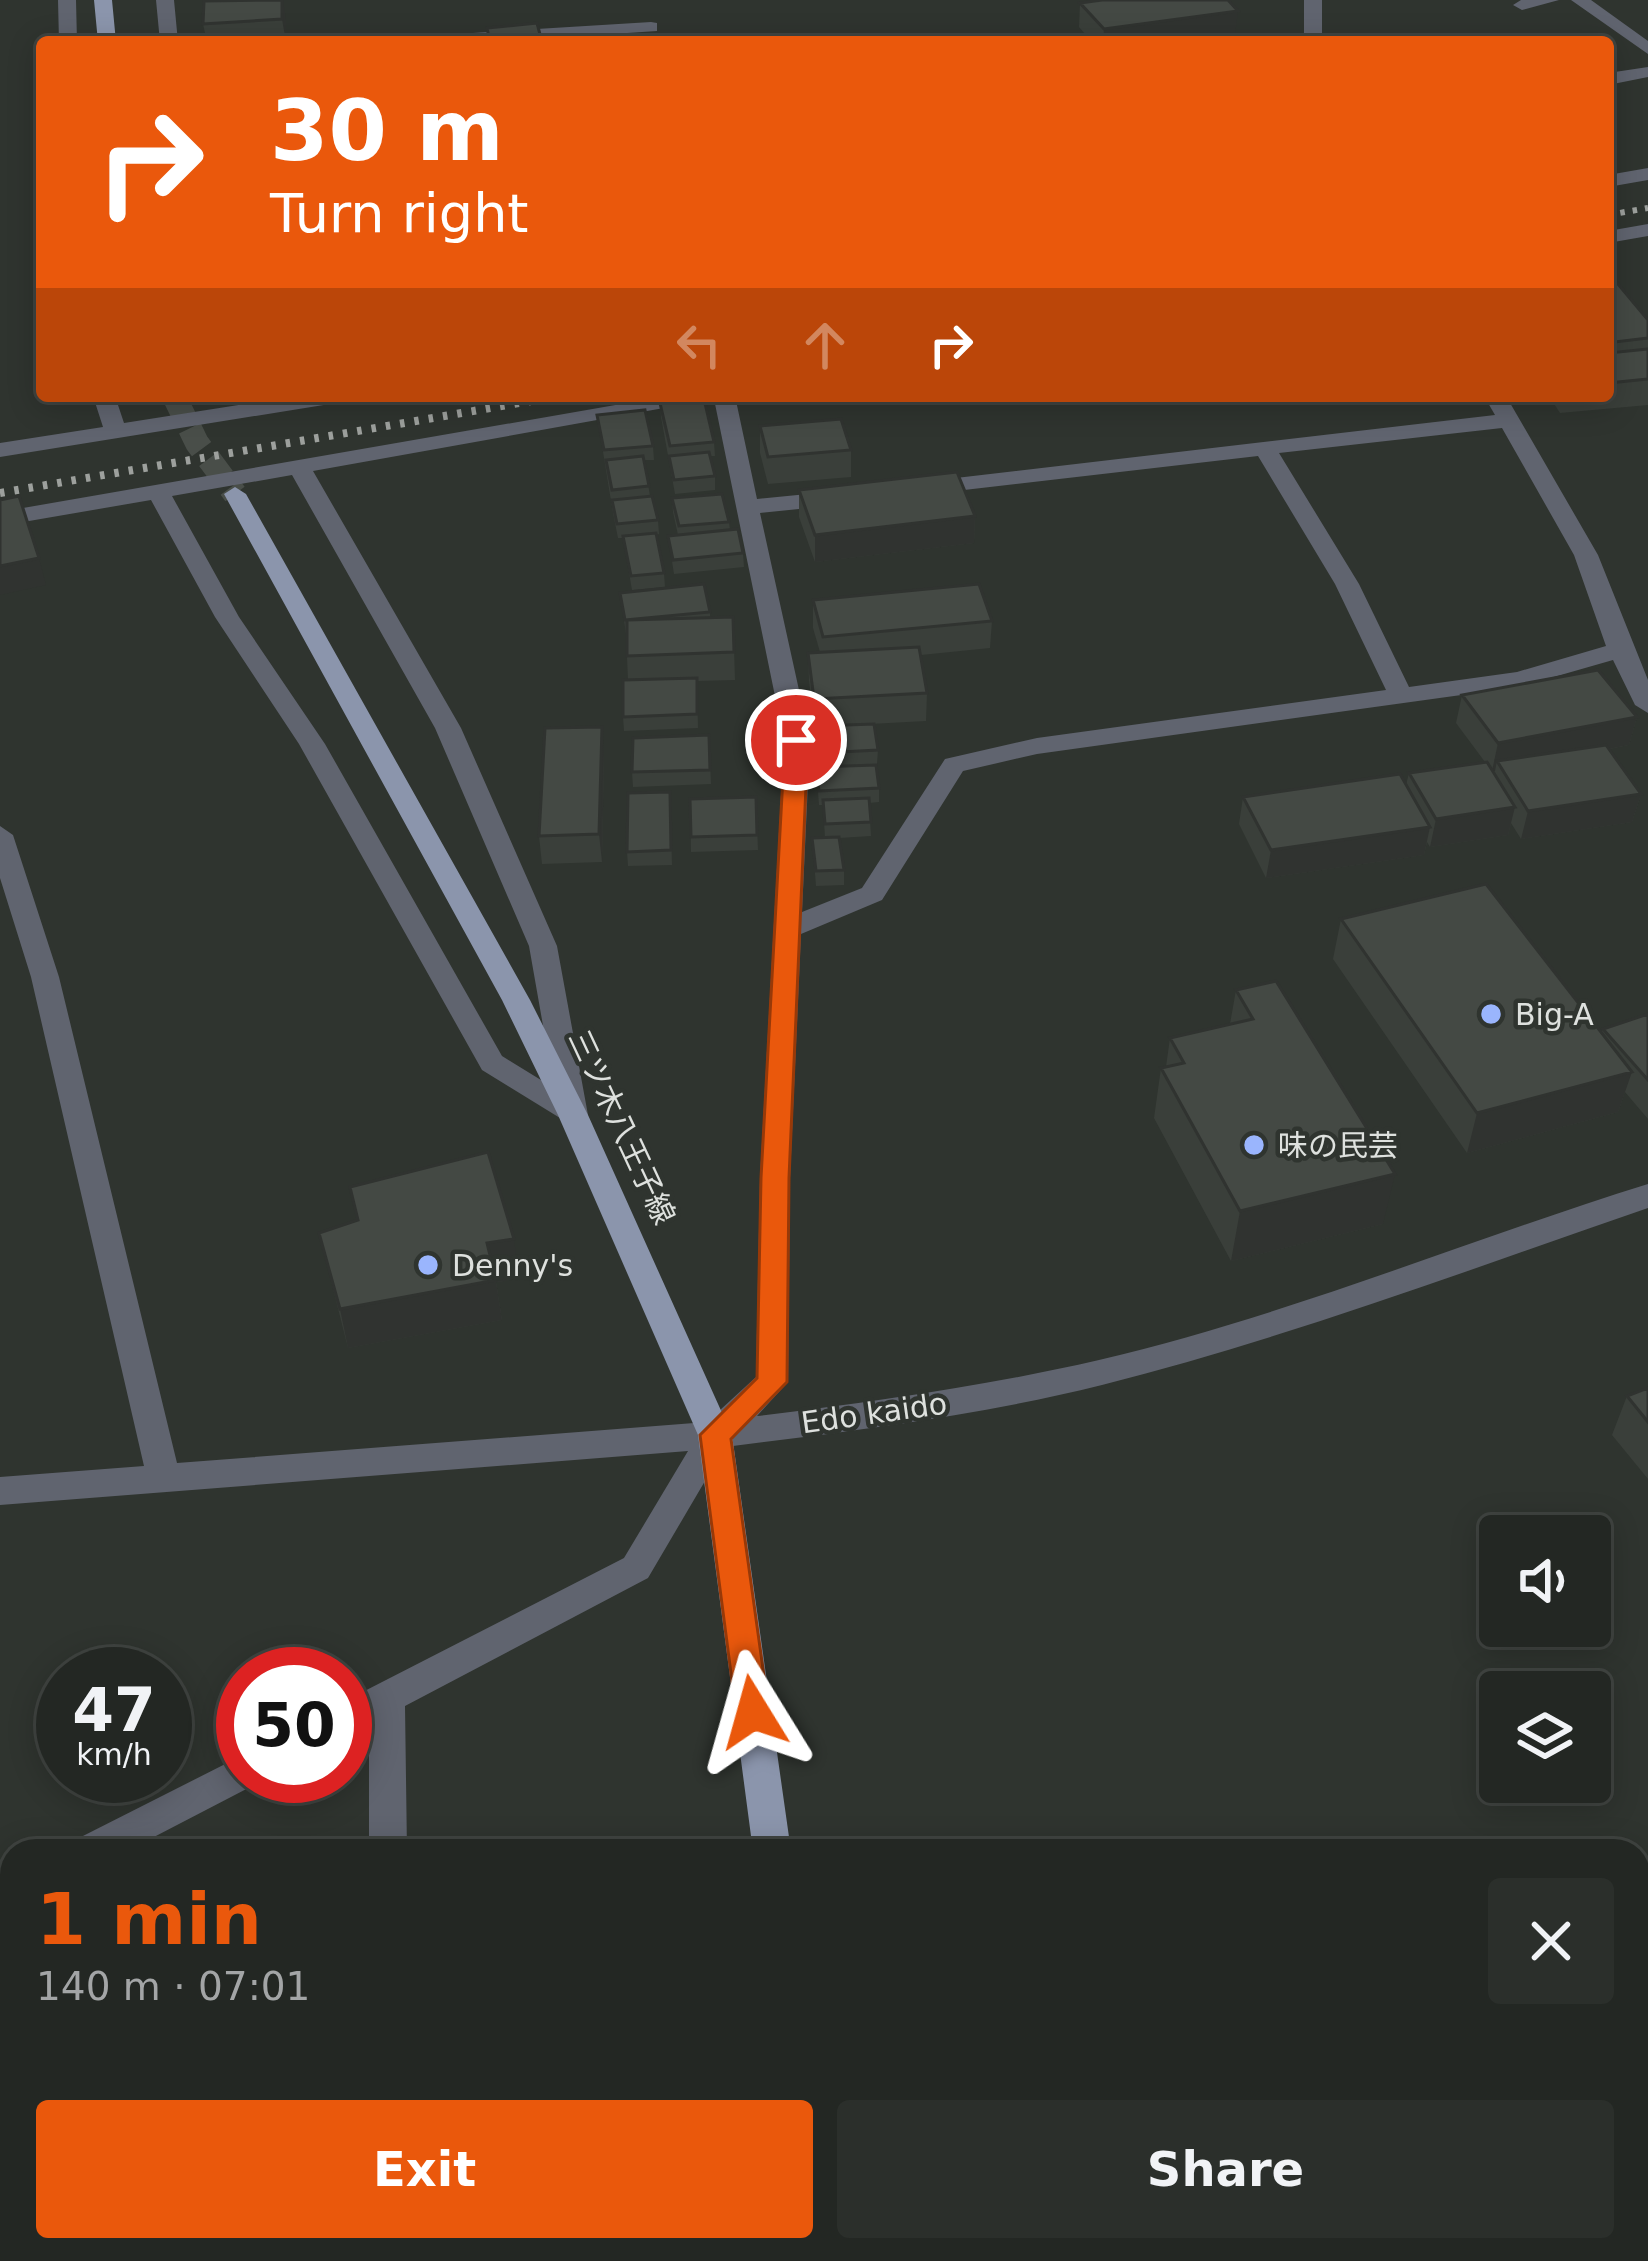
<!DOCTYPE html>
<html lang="en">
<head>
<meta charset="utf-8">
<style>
	:root { --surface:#232723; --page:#2b2f2b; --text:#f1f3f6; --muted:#a3a5a6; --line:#404441; --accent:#ea580c }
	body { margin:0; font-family:"DejaVu Sans","Noto Sans JP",sans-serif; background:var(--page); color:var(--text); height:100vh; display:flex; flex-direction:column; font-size:45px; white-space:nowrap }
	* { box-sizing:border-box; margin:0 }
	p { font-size:39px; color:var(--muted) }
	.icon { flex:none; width:66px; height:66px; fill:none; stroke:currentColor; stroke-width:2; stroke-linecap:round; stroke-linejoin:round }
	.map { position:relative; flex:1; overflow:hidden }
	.drawer { position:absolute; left:0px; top:1839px; width:1650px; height:423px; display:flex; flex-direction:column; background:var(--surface); border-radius:36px 36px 0 0; box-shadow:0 6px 30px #0003,0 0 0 3px var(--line) }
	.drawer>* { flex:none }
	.top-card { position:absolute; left:36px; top:36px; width:1578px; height:366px; border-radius:12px; box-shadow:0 6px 30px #0003,0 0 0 3px var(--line); background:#ea580c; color:#fff; overflow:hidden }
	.tools { position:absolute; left:1479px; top:1515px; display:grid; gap:24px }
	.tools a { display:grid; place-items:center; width:132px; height:132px; border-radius:12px; background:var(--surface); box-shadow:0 6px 30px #0003,0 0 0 3px var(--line); font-size:60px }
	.speed { position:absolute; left:36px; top:1647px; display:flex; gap:24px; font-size:60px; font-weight:700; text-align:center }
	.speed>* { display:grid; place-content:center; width:156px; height:156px; border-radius:50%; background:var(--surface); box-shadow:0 6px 30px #0003,0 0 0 3px var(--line); line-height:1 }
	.speed small { font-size:30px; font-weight:400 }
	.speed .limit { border:18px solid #d22; background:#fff; color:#111 }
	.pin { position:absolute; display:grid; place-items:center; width:102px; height:102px; color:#fff; margin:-51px; border:6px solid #fff; border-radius:50%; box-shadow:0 3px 12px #0007 }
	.me { position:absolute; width:132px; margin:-66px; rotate:352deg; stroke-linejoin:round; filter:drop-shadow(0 0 9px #0008) }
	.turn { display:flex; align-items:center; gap:42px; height:252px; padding:0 36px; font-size:54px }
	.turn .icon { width:156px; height:156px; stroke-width:2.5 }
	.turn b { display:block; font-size:84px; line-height:102px }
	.lanes { display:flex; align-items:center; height:114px; padding:0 36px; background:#0003; justify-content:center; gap:60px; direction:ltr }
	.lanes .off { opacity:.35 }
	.round { display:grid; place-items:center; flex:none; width:126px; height:126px; border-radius:12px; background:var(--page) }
	.headline { display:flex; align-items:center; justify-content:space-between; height:204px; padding:0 36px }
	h1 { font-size:72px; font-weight:700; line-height:90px; color:var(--accent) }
	.button { display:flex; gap:24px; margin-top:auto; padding:24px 36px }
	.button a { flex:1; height:138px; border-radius:12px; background:var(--accent); color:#fff; font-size:48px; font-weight:700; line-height:138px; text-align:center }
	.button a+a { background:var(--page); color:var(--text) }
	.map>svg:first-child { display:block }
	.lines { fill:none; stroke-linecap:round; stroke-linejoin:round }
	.major-tunnel { stroke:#494e49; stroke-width:24; stroke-dasharray:24 12; stroke-linecap:butt }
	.minor { fill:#60646f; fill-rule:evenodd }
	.major { fill:#8b95ac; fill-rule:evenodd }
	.rail-far1 { stroke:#9da09d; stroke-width:6; stroke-dasharray:4.5 8; stroke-linecap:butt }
	.rail { stroke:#9da09d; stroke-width:8; stroke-dasharray:4.5 10; stroke-linecap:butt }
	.wall { fill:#3a3f3a }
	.shaded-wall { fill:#303330 }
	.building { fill:#444944; stroke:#303330; stroke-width:3 }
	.route { fill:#ea580c; stroke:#983908; stroke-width:3 }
	.poi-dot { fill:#9ab5fd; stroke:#2f342f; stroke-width:4.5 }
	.labels { text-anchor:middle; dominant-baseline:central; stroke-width:9; stroke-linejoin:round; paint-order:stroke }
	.poi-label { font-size:30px; fill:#dee1de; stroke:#2f342f; text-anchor:start }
	.street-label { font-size:30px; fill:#dee1de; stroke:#2f342f }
</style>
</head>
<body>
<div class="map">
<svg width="1648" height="2261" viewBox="0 0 1648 2261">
	<rect width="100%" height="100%" fill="#2f342f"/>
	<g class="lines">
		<path class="major-tunnel" d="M174,396L197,443L235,494"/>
		<path class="minor" d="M58,0H76L77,42H59Z
			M156,0H174L178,42H160Z
			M1304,0H1322V42H1249L1258,37L1304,33Z
			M1521,0H1559L1522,10L1513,5Z
			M1571,0H1591L1648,41V54Z
			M651,22L657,23V31L494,42H398L407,37Z
			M1648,67V77L1608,85V73Z
			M1648,168V180L1608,187V175Z
			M1648,224V236L1608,243V231Z
			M93,396H115L124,423L295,396H347L336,403L0,457V443L103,427Z
			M667,396H735L757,499L838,491L850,498L838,505L760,513L810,740L802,912L862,888L945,759L1037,738L1386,690L1335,584L1258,456L921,495L913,493V483L1495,415L1484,396H1506L1598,555L1648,680V713L1635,705L1613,660L1519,687L1037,754L963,771L882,900L801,934L790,1178L788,1382L757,1416C872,1402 986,1386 1099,1360C1287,1316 1465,1241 1648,1184V1208C1468,1270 1288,1338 1102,1385C978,1416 852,1431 725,1447L648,1578L405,1706L407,1851H369V1725L345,1735V1701L624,1558L688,1451L0,1505V1477L144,1466L31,977L0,878V826L13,835L59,977L177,1463L707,1422L756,1377L760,1178L784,740L714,399L313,471L461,728L557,946L588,1115L584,1123L573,1126L482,1070L299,744L215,617L151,500L0,526V512ZM1502,428L1574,555L1606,646L1517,672L1409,687L1359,584L1279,453ZM292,475L435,728L529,946L554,1088L502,1056L325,744L239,617L172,496Z
			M243,1755V1776H260L256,1784L127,1851H71L77,1839Z
			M12,1873V1910L0,1915V1878Z
			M1648,2013V2051L1638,2056V2016Z
			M1638,2157L1648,2161V2216L1638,2212Z
			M253,2250H308L304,2261H249Z
			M373,2250H415L416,2261H374Z
			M1385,2250H1433L1429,2261H1381Z"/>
		<path class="major" d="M94,0H112L116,42H98Z
			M235,487L246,494L530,1000L588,1115L732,1435L791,1851H753L698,1435L558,1115L502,1000L224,494Z
			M805,2250H847L848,2261H806Z"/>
		<path class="rail-far1" d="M1608,215L1648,208"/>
		<path class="rail" d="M0,493L560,396"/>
	</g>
	<path class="wall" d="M206,0L286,20V42H207L203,24Z
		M1080,3L1235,35L1184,42H1092L1079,27Z
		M1608,272L1648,320V405L1560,413L1549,396H1608Z
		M660,403L714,442L715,456H710L715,476V490L675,494L661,417Z
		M597,415L653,446L654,460H644L650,496L658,520L659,534L656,535L664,573L665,587L632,590L623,538H618L613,513Z
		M760,426L851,450V477L768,484L760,453Z
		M799,490L975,516L974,543L815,562L799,517Z
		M672,498L729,522L730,530L743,553L744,567L674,574L668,536L678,535L673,512Z
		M620,593L710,612V618L733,617L735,680L697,681L698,728L624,731L623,717L628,680L626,634Z
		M813,600L992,621L990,648L921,655L927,693L926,721L814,727L809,680L808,653L820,652L813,628Z
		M1462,695L1637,717L1629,745L1609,749L1641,794L1632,822L1521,839L1511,823L1508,835L1430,847L1427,842L1424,855L1266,878L1239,824L1243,797L1406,785L1409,773L1485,762L1456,723Z
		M818,726L878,750L877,764L821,767Z
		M709,735L711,784L633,787L632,772Z
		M604,754L602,862L542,864L539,836Z
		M816,767L879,788V802L869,803L871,836L839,838L844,870V885L816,886L812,838H825L823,805H819Z
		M670,792L672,865L628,866L627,852Z
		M756,797L758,850L691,852L690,799Z
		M1341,919L1601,1033L1603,1029L1648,1014V1119L1625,1092L1618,1112L1467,1153L1333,959Z
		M1236,990L1383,1224L1231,1261L1154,1118L1161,1068L1166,1067L1170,1038L1230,1024Z
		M350,1187L519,1279L496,1282L502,1320L348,1348L319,1233L357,1221Z
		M1648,1388V1479L1612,1435L1627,1396Z"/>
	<path class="shaded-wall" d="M283,0L286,20V42L282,19Z
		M1238,11L1235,35L1184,42H1103L1104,29Z
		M975,516L974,543L815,562V535Z
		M39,558L46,585L0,595V566Z
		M1637,717L1629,745L1502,769L1497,761L1495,771H1492L1498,743Z
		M602,727L604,754L602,862L599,834Z
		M1641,794L1632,822L1521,839L1528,811Z
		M1515,807L1508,835L1430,847L1436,819Z
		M1430,827L1424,855L1266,878L1271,850Z
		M1632,1072L1618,1112L1467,1153L1477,1113Z
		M1395,1174L1383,1224L1231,1261L1240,1211Z
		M514,1239L519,1279L496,1282L502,1320L348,1348L340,1309L487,1243Z"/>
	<path class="building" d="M282,0V19L203,24L204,1Z
		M1102,0H1228L1238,11L1104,29L1080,3Z
		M537,23L542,42H490L487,28Z
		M450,35L451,42H338Z
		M1608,272L1648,320V338L1615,342L1608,333Z
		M1648,349V379L1608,383V353Z
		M704,399L714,442L670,446L660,403Z
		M645,410L653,446L604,450L597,415Z
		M841,419L851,450L768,457L760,426Z
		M709,452L715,476L674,480L669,456Z
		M643,456L649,486L612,490L606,460Z
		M957,472L975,516L815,535L799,490Z
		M722,494L729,522L679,526L672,498Z
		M19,496L39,558L0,566V500Z
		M652,496L658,520L617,524L612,500Z
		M738,529L743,553L673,560L668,536Z
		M656,533L664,573L631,576L623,536Z
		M704,584L710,612L625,620L620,593Z
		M979,584L992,621L823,637L813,600Z
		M733,617L734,652L627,656V620Z
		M919,647L927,693L814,699L808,653Z
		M1598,670L1637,717L1498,743L1462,695Z
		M697,678V714L623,717V680Z
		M874,724L878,750L821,753L818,726Z
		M602,727L599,834L539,836L545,728Z
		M709,735L710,770L632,772L633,738Z
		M1606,745L1641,794L1528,811L1497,761Z
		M1487,762L1515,807L1436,819L1409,773Z
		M876,765L879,788L819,791L816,767Z
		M1400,774L1430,827L1271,850L1243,797Z
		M670,792L671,850L627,852L628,793Z
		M756,797L757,835L691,837L690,799Z
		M869,798L871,822L825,824L823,800Z
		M839,837L844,870L816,871L812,838Z
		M1486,884L1632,1072L1477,1113L1341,919Z
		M1276,981L1395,1174L1240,1211L1161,1068L1184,1063L1170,1038L1253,1019L1236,990Z
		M1648,1014V1080L1603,1029Z
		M488,1152L514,1239L487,1243L496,1280L340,1309L319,1233L358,1220L350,1187Z
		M1648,1388V1422L1627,1396Z"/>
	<path class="route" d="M796,733L808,740L789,1178L787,1382L731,1439L769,1712L764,1723L753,1727L741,1723L736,1712L700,1435L757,1378L761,1178L785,740Z"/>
	<g class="poi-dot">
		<circle cx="1491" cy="1014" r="12"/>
		<circle cx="1254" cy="1145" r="12"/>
		<circle cx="428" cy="1265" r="12"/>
	</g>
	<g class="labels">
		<g class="poi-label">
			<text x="1515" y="1014">Big-A</text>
			<text x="1278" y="1145">味の民芸</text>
			<text x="452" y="1265">Denny's</text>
		</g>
		<g class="street-label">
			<text transform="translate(622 1127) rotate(65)">三ツ木八王子線</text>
			<text transform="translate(874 1413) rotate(-8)">Edo kaido</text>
		</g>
	</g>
</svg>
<div class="tools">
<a><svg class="icon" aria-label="sound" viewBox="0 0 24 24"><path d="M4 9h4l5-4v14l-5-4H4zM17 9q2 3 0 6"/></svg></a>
<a><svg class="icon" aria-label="layers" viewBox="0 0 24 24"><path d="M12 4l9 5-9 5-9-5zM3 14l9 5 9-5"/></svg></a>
</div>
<div class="speed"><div>47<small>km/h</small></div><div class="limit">50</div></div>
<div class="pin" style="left:796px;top:740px;background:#d93025"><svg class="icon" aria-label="arrive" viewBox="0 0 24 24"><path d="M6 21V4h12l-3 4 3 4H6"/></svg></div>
<svg class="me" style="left:753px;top:1712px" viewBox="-20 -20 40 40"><path d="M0-17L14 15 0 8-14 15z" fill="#ea580c" stroke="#fff" stroke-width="4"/></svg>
<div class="top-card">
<div class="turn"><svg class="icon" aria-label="right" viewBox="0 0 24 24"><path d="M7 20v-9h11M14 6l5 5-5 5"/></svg><div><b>30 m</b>Turn right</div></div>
<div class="lanes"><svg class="icon off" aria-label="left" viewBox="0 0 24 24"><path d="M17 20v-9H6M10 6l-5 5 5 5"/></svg><svg class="icon off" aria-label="ahead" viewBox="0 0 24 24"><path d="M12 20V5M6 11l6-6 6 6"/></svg><svg class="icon" aria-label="right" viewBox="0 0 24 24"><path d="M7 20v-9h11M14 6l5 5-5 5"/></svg></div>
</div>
<section class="drawer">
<div class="headline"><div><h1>1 min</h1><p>140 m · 07:01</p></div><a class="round"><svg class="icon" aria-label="close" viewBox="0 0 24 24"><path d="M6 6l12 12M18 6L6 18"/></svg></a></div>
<div class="button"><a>Exit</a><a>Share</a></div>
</section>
</div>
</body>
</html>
